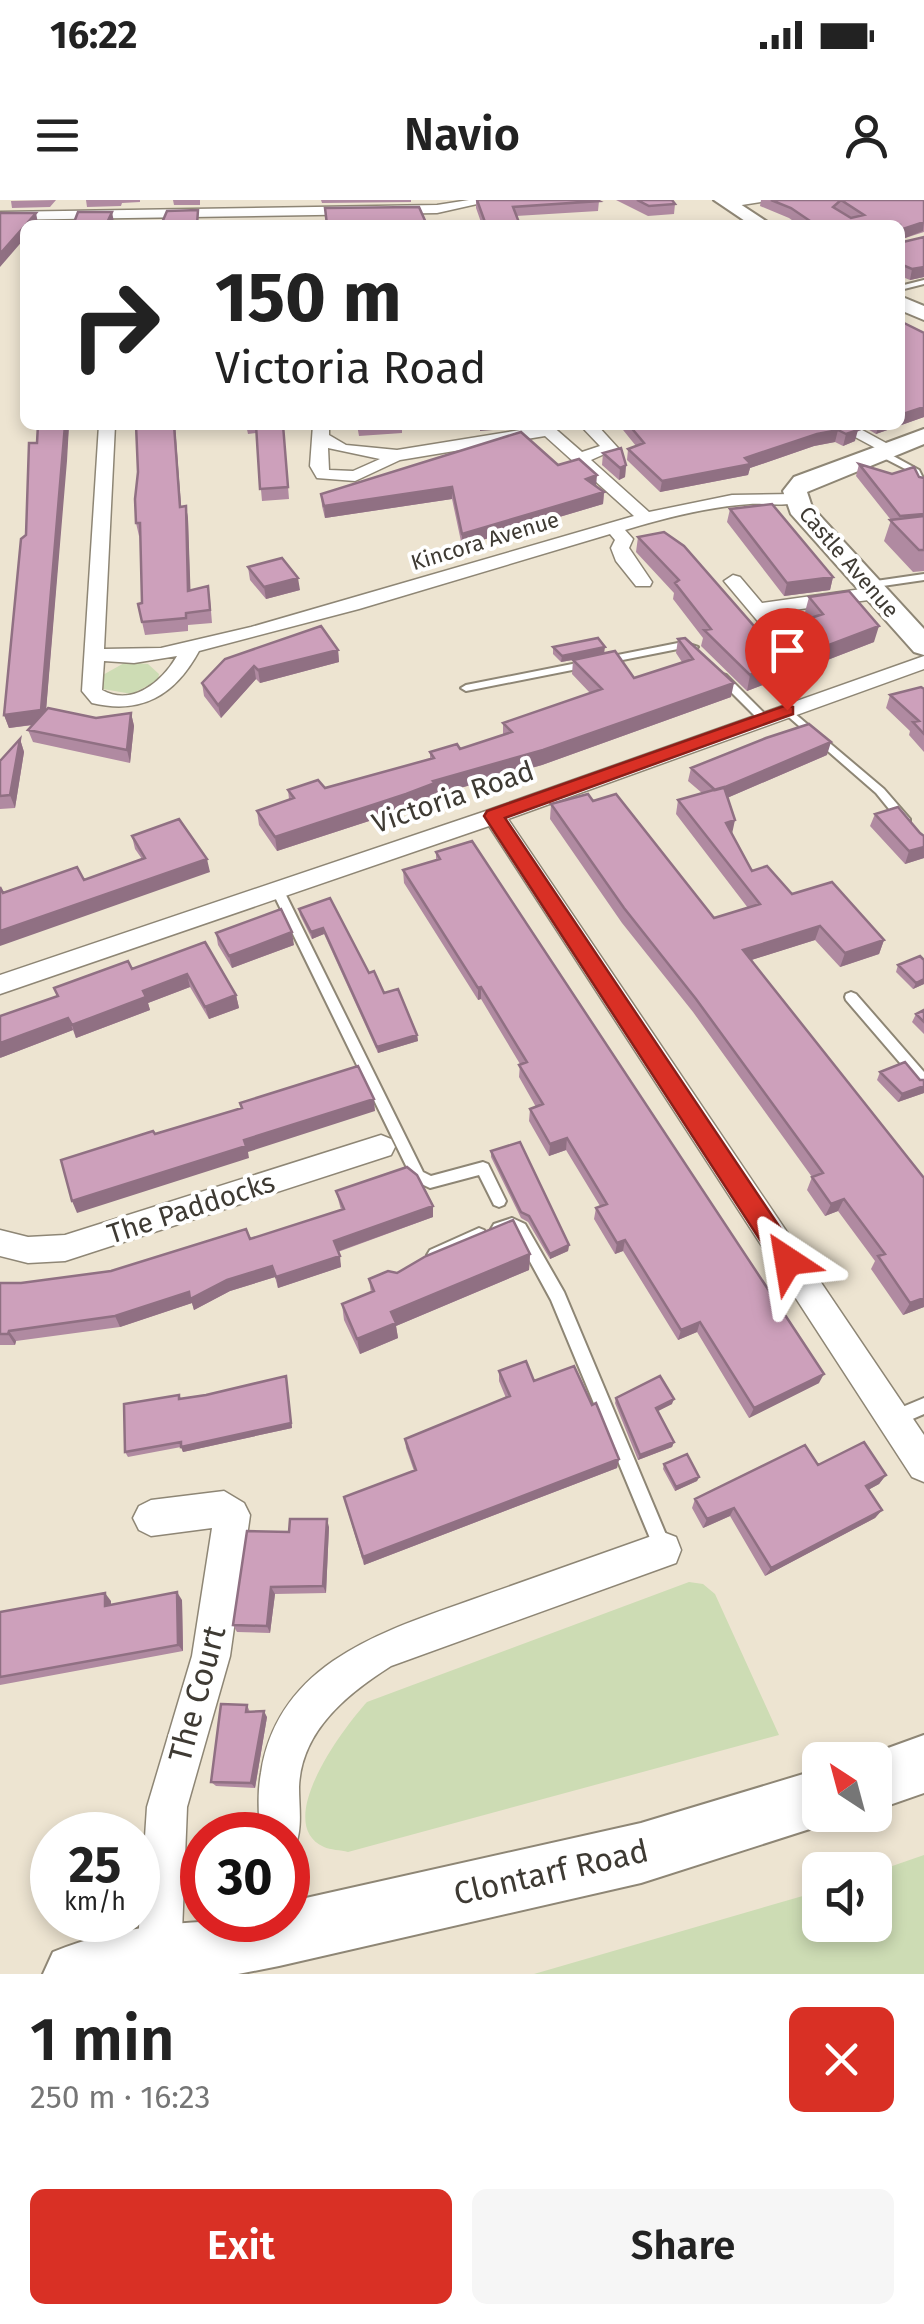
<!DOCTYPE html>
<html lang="en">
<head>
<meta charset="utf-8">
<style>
	:root { --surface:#fff; --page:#f6f6f6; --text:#222; --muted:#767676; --accent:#d93025 }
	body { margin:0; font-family:"Fira Sans",sans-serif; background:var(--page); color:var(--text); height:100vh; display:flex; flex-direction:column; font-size:38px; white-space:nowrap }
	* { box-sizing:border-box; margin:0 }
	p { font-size:32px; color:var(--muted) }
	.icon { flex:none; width:55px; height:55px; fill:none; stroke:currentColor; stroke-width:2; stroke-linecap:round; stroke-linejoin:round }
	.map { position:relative; height:1774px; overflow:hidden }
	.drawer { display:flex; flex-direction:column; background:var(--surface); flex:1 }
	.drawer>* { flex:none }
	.hud { position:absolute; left:20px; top:20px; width:885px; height:210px; border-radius:15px; box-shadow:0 5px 15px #0003; background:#fff; color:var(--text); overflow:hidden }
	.needle { width:65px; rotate:324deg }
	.controls { position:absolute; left:802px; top:1542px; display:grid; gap:20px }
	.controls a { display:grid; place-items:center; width:90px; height:90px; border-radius:15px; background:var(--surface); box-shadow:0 5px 15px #0003; font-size:50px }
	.speed { position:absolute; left:30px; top:1612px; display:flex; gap:20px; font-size:50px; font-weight:700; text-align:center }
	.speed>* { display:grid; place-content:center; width:130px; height:130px; border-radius:50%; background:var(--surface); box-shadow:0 5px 15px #0003; line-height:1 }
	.speed small { font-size:25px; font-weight:400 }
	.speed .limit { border:15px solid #d22; background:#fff; color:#111 }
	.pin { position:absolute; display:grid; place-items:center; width:85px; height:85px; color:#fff; margin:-102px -42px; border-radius:50% 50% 50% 0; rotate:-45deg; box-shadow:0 0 10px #0007 }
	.pin .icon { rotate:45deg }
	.me { position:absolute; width:110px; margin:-55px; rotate:327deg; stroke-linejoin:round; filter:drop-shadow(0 0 8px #0008) }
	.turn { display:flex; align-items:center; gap:35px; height:210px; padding:0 30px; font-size:45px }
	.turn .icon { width:130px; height:130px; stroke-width:2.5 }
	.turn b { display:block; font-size:70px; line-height:85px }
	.round { display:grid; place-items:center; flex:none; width:105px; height:105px; border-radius:15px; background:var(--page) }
	.headline { display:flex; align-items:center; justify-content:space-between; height:170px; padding:0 30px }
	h1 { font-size:60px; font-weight:600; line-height:75px }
	.cta { display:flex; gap:20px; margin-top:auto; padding:20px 30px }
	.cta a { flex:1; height:115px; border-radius:15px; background:var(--accent); color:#fff; font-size:40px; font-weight:600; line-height:115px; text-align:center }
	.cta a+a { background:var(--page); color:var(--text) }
	.status { display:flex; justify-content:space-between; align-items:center; height:70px; padding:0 50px; background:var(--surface); direction:ltr }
	.status svg { height:28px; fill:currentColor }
	header { display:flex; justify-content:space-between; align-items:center; height:130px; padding:0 30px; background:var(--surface); font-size:45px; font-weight:600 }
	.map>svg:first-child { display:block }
	.green { fill:#cddcb4 }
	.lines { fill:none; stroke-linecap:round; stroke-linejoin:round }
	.lane-casing { stroke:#8e8675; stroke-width:4 }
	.street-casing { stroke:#8e8675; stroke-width:3 }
	.secondary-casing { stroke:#8e8675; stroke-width:4 }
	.lane { fill:#fff; fill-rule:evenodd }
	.street { fill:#fff; fill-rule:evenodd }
	.secondary { fill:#fff; fill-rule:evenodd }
	.wall { fill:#b08aa1 }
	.shaded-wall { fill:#907083 }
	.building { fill:#cda0bb; stroke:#907083; stroke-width:2.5 }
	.route { fill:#d93025; stroke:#8d1f18; stroke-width:2.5 }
	.labels { text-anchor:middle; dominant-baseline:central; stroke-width:8; stroke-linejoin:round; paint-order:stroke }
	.far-street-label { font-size:22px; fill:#3e3a33; stroke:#fff }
	.street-label { font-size:28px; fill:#3e3a33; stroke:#fff }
	.near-street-label { font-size:32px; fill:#3e3a33; stroke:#fff }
</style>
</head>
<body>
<div class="status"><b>16:22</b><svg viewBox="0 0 49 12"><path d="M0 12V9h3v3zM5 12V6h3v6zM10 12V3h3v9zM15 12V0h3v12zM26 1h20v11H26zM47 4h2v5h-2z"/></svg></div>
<header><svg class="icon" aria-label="menu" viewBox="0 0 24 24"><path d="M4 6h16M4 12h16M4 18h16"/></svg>Navio<svg class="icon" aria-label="person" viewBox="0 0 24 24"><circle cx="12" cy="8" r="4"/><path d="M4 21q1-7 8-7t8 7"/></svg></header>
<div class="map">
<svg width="924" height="1774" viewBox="0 0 924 1774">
	<rect width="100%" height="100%" fill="#ede4d1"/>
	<path class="green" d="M126,462L148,464L159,474L158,480L132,494L103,489L101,476Z
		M689,1382L703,1384L715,1394L779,1535L348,1652C341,1650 330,1650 324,1647C271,1623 345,1526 367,1502Z
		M924,1655V1774H534L820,1691V1725H875V1672Z"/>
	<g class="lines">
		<g class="lane-casing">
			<path id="lane" d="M924,80V84L900,90V86Z
				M878,251H884L919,270L924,280L917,282L913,273L878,255Z
				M924,374V380L869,388L864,385L869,382Z
				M683,442L698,447L693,450L683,448L466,491L461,488L466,485Z
				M722,474L726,475L768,517V521H760L718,479L717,477Z
				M787,507L884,589L910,619V625H902L876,593L783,512V508Z
				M277,685L283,689L423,972L431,976L483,962L488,964L506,1001L504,1005L499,1007L494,1005L479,975L430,988L413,980L271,689Z
				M851,792L856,794L924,872V886L919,885L846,800L845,797L846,794Z
				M512,1018L525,1024L564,1092L672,1349L669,1355L663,1358L657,1355L551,1100L515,1034L511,1031L499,1035L494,1034L491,1029L494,1024Z
				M479,1028L484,1030L487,1035L484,1040L440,1060L435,1062L430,1060L427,1055L430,1050Z
				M924,1198V1214L894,1227L888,1225L886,1219L888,1213Z"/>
		</g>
		<g class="street-casing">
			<path id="street" d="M469,0H495L437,13L0,20V12L437,5Z
				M773,0L729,7L723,4L734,0Z
				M99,225H115L104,449L161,448L251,427L634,316L545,236L400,260L355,281L317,278L310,266L313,225H329V235L346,245L397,250L551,225L582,252L600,246L580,225H597L618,248L591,260L649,312L732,295L795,294L803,299C791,308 766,303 750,304C707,307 665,318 625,330L633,339L629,348L652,382L650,386H636L616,361L611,348L615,340L610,334L359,409L199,451C175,495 142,515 92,503L82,491ZM328,248L380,259L353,271L329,270ZM177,456C162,482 132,507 102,490L104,461L134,463Z
				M833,225H853L897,249L883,252Z
				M733,375L740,377L762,403L876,387L885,393L876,399L771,413L778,421L768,427L761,425L724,381Z
				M924,456V469L508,619L924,1235V1282L912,1277L489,626L0,794V775L486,611Z
				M381,935L391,939L395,947L391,955L65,1061L28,1063L0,1056V1030L28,1037L65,1035Z
				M224,1291L244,1303L250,1315L230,1456L187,1607L181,1757L174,1772L148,1774L137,1757L147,1607L192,1456L212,1328L151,1336L139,1330L133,1318L139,1306L151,1300Z
				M663,1332L676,1337L681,1350L676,1363L391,1466C347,1494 301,1531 299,1587C299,1609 303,1629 294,1649L288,1652V1635H260C259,1615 257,1594 261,1573C278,1462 384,1431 474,1399C537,1377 600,1354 663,1332Z"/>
		</g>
		<g class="secondary-casing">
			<path id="secondary" d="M714,0H734L772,25H751Z
				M900,96L924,106V120L900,110Z
				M924,229V244L807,292L812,307L924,429V455L914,452L791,314L783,291L794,277Z
				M924,1535V1593L875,1610V1560H855Z
				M820,1569V1615H842L841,1619L641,1683L279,1766L238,1774H43L53,1752C128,1721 209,1720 288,1720V1702L641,1623Z"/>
		</g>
		<use href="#lane" class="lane"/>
		<use href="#street" class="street"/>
		<use href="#secondary" class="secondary"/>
	</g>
	<path class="wall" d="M56,0L50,7L12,8L11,1Z
		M86,0H140V2L122,3L121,6L87,7Z
		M173,0H200V5H174Z
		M321,0H411V2L322,3Z
		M476,0L599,1L598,11L516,16L520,25H482L476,8Z
		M616,0H672L675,4L674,14L648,16Z
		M761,0H924V32L902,39L903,42L924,37V77L910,80L900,76V25H799L789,18L760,6Z
		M924,133V217L876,234L861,225H900Z
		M38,225H69L46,510L96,518L131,513L134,526L130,563L33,542L28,530L33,525L9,528L4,515Z
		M246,225H283L289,299L262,301L256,233L248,234Z
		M357,225H402V233L359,236Z
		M619,225H849L855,241L843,246L835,242L814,246L750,268L748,275L660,292L627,260L628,249L636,246Z
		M603,253L626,265L625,277L619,280L602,265Z
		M859,264L892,274L924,278V371L913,372L884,341L891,320L856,276Z
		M558,265L604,292L603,304L462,346L452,299L325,318L322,306L321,294Z
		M138,272L181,307L186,306L188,319L190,390L210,399L212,423L188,425V431L145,435L138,404L142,403L140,336H139L136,323Z
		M730,309L833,377L830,390L784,396L727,322Z
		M638,337L761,434L810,419L805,412L809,397L874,442L747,491L701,446L703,438L673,399L674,393L636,352Z
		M248,367L300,390L266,399L250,380Z
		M678,439L731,497L542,565L435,595V597L406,609L277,651L259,625L257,611L289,599L288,590L325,588L430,559V552L460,549L503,535V523L590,493L572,474L573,460L561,462L553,454V447L604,453L634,478L682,462L676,453Z
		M338,450L339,462L260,483L256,479L221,518L204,496L202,483L225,459Z
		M924,489V552L909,535L910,531L886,508L890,495Z
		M20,539L24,552L15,608L0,609V561Z
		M827,555L727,598L732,634L752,671L792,694L884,740L879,754L840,767L815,740L751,760L924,1107L903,1115L871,1069L875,1061L838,1011L825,1016L807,990L812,977L693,812L622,723L550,619L551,604L593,601L714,718L748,708L676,614L678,600L702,593L688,581L691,568Z
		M875,614L924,636V658L905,664L870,626Z
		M132,636L210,672L3,693L84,680L142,659L135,649Z
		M436,652L819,1183L749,1218L697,1132L678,1140L623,1051L615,1054L594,1019L596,1008L600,1006L566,950L549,956L529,921L530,909L536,907L519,877L520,864L481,799L478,800L404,683L403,670L436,660Z
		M330,698L369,773L417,835L418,841L378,853L324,734L312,739L300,715L299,709Z
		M216,733L294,745L232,768L218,745Z
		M205,742L236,795L239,808L209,819L190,787L148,803L150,810L76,838L73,830L0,858L132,769Z
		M898,765L924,784L913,789L896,772Z
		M924,810V834L912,822L916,814Z
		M880,872L924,880V893L898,902L877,880Z
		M491,951L569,1045L568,1051L550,1059L528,1022L521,1018L491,957Z
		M336,991L433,1017L338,1052L341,1067L278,1088L275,1077L230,1091L194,1110L192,1103L120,1127L16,1141L15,1145H0V1083H21L111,1071L250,1039L341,1010Z
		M530,1054L529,1070L396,1126L398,1138L360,1154L344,1120L342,1104L371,1093L369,1079L397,1073Z
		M499,1171L534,1181L619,1259L617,1268L364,1365L346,1305L414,1271L406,1248L405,1239L506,1198L499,1181Z
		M286,1176L292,1228L183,1252L181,1247L128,1257L125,1252L179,1195L181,1199L206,1195Z
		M616,1198L672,1204L658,1211L674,1242L672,1247L638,1260L615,1203Z
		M664,1264L699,1277L697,1281L675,1291L663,1269Z
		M818,1265L886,1275L879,1284L868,1290L882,1310L875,1318L765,1376L730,1316L703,1328L692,1308L695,1299Z
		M329,1327L326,1393L275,1394L270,1433L237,1432L233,1425L289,1332Z
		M182,1400L183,1451L0,1485V1412L111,1401V1405Z
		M247,1505L250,1512L267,1517L255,1588L216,1586L211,1582Z"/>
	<path class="shaded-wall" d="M112,12L114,22L113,25H106Z
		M36,13L38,23L37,25H25Z
		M924,22L923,31L900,40V30Z
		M25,25V38L0,67V54Z
		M924,67V77L910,80L912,69Z
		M924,207V217L876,234L879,225H900V215Z
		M65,225H69L67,261L45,523L9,528L4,515Z
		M174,225H175L182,319L180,307Z
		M480,225H506V229L480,231Z
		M838,230L835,242L814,246L750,268L748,275L660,292L662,281L745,258L817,234Z
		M858,230L855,241L843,246L846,234Z
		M626,265L625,277L619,280L620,268Z
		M597,275L596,287L586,279Z
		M452,287V299L325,318L324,306Z
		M604,292L603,304L462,346V334Z
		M186,306L188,319L191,404L188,391Z
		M833,377L830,390L784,396L787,383Z
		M298,378L300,390L266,399L264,387Z
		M879,426L874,442L747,491L750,475Z
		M605,447L604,454L561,462L562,456Z
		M338,450L339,462L260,483L258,470Z
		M254,466L256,479L221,518L218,505Z
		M734,483L731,497L542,565L435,595V597L406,609L277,651L275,637L433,581Z
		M131,513L134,526L130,563L127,550Z
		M20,539L24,552L15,608L10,595Z
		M831,542L827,555L713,604L716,591Z
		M735,620L732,634L726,623Z
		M924,647V658L905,664L909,651Z
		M207,659L210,672L0,746V731Z
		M820,726L815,740L739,764L743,750Z
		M323,728L324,734L312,739L311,732Z
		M292,732L294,745L232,768L229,756Z
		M884,740L879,754L840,767L845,753Z
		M187,774L190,787L148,803L150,810L76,838L72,825L143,791Z
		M924,779V784L913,789L916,783Z
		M481,787V799L478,800V788Z
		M236,795L239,808L209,819L205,807Z
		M68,818L73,830L0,858V843Z
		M417,835L418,841L378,853L377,847Z
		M924,886V893L898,902L902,894Z
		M374,899L375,911L248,952L249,958L77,1013L72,1001L244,940Z
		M567,938L566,950L549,956L550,944Z
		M844,999L838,1011L825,1016L831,1004Z
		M433,1006V1017L336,1052L334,1041Z
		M625,1040L623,1051L615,1054L617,1043Z
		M569,1045L568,1051L550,1059V1054Z
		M530,1054L529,1070L396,1126L398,1138L360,1154L357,1139L391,1112Z
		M340,1056L341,1067L278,1088L276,1077Z
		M272,1066L275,1077L230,1091L194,1110L192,1103L120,1127L115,1116Z
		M924,1098V1107L903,1115L910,1103Z
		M700,1122L697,1132L678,1140L681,1130Z
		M9,1131L16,1141L15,1145L8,1134Z
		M824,1174L819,1183L749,1218L754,1208Z
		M286,1176L292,1228L183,1252L181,1247Z
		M674,1199L672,1204L654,1213L656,1208Z
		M674,1242L672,1247L638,1260L640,1255Z
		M619,1259L617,1268L364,1365L363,1357Z
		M886,1275L879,1284L859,1295L866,1286Z
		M699,1277L697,1281L675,1291L676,1287Z
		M734,1308L730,1316L703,1328L707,1319Z
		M882,1310L875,1318L765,1376L771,1368Z
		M327,1319L329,1327L326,1393L323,1386Z
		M271,1387L275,1394L270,1433L267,1426Z
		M177,1392L182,1400L183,1451L178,1445Z
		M105,1393L111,1401V1413L105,1406Z
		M264,1511L267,1517L255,1588L251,1583Z"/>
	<path class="building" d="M477,0H597L599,1L513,7L520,25H486Z
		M637,0H672L675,4L649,6Z
		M771,0H841L833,7L851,18L864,15L841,0H924V22L900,30V25H816L791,8Z
		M419,7L427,25H327L325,8Z
		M198,10L197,25H161L167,11Z
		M78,12H112L106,25H73Z
		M0,13H36L0,54Z
		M900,34L903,42L924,37V67L912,69L900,64Z
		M900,121L924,133V207L900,215Z
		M38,225H65L41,510L4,515L21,339L26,335L29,243H37Z
		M136,225H174L180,307L186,306L188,391L208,386L210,410L186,413V418L142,422L138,404L142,403L140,323H136L135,299L138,272Z
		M256,225H283L288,287L260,289Z
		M629,225H849L858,230L846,234L838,230L817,234L745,258L751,264L662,281L628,249L644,243Z
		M521,232L558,265L579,259L597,275L586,279L604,292L462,334L452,287L324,306L321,294Z
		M621,248L626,265L620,268L603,253Z
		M859,264L892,274L914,267L919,277L924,278V314L900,316Z
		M772,304L833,377L787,383L730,309Z
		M924,316V350H919L890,320Z
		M664,332L684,346L761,434L823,414L809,397L849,391L879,426L750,475L704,430L711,429L675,383L679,380L638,337Z
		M282,358L298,378L264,387L248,367Z
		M321,426L338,450L258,470L254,466L218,505L202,483L225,459Z
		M598,438L605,447L562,456L553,447Z
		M685,438L734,483L543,550L433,581L435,583L406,594L275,637L257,611L294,598L288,590L318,580L325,588L434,558L430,552L457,544L460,549L512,532L503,523L602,489L573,460L615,451L634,478L693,459L678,439Z
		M921,487L924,489V534L913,522L919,521L890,495Z
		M48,508L96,518L131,513L127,550L28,530Z
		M809,524L831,542L723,588L715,590L691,568L766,538Z
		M20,539L10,595L0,596V561Z
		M724,587L735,620L726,623L752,671L767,666L792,694L832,682L884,740L845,753L820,726L743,750L924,978V1098L910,1103L878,1056L885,1054L844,999L831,1004L812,977L823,973L696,799L624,708L551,604L588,594L593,601L616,594L714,718L760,704L678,600Z
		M898,607L920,633L924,636V647L909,651L875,614Z
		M179,619L207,659L0,731V687L3,693L77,667L84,680L145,658L132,636Z
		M472,641L824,1174L754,1208L700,1122L681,1130L625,1040L617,1043L596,1008L607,1004L567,938L550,944L530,909L543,904L519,865L527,862L481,787L478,788L403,670L440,659L436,652Z
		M330,698L369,773L374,771L384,793L398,789L417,835L377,847L323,728L311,732L299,709Z
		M281,709L292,732L229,756L216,733Z
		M205,742L236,795L205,807L187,774L143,791L146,797L72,825L68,818L0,843V816L58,796L54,788L128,761L132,769Z
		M920,756L924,760V779L916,783L898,765Z
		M924,810V822L916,814Z
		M905,862L920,880H924V886L902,894L880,872Z
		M358,866L374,899L244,940L246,946L72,1001L61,960L153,931L155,934L242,908L240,903Z
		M520,942L569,1045L550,1054L529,1016L521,1012L491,951Z
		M407,967L417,975L433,1006L334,1041L340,1056L276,1077L272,1066L227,1080L190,1099L189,1092L115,1116L9,1131L8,1134H0V1083H21L111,1071L246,1029L250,1039L344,1009L336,991Z
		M513,1020L530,1054L391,1112L396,1123L357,1139L342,1104L374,1091L369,1079L388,1071L397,1073L426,1056Z
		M526,1161L534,1181L574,1166L592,1205L596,1203L619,1259L363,1357L344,1297L416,1270L405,1239L510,1196L499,1171Z
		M286,1176L291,1223L181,1247V1242L125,1252L124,1204L179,1195V1199L206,1195Z
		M660,1176L674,1199L656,1208L674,1242L640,1255L616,1198Z
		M864,1242L886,1275L866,1286L882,1310L771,1368L734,1308L707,1319L695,1299L805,1245L818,1265Z
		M687,1254L699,1277L676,1287L664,1264Z
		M290,1319H327L323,1386L271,1387L267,1426L233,1425L247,1331L289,1332Z
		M177,1392L178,1445L0,1477V1412L105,1393V1406Z
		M221,1504L247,1505L246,1512L264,1511L251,1583L211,1582Z"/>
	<path class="route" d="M787,505L793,507V514L505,618L797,1053L801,1061L797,1069L788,1072L779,1069L484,616L487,611Z"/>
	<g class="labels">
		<g class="far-street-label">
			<text transform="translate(485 341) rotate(-17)">Kincora Avenue</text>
			<text transform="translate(849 362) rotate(49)">Castle Avenue</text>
		</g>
		<g class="street-label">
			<text transform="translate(453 597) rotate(-19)">Victoria Road</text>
			<text transform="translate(191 1008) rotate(-18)">The Paddocks</text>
		</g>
		<g class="near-street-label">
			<text transform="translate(197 1494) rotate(-75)">The Court</text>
			<text transform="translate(551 1672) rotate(-13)">Clontarf Road</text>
		</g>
	</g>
</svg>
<div class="controls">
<a><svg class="needle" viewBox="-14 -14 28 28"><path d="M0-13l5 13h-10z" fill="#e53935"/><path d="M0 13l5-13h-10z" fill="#767676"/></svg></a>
<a><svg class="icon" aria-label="sound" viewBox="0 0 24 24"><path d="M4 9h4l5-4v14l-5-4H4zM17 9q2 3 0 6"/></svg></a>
</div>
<div class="speed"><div>25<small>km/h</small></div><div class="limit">30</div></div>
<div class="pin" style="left:787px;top:510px;background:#d93025"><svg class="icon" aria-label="arrive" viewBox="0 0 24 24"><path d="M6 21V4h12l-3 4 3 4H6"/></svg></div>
<svg class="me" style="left:788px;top:1061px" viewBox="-20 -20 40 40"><path d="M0-17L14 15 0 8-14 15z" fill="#d93025" stroke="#fff" stroke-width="4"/></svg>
<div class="hud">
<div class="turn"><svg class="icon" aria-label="right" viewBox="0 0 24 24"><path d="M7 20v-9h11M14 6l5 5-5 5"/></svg><div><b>150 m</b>Victoria Road</div></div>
</div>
</div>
<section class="drawer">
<div class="headline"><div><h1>1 min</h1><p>250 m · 16:23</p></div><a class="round" style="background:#d93025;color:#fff"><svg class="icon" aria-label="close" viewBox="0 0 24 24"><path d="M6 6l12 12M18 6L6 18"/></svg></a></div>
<div class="cta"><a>Exit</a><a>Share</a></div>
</section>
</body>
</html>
